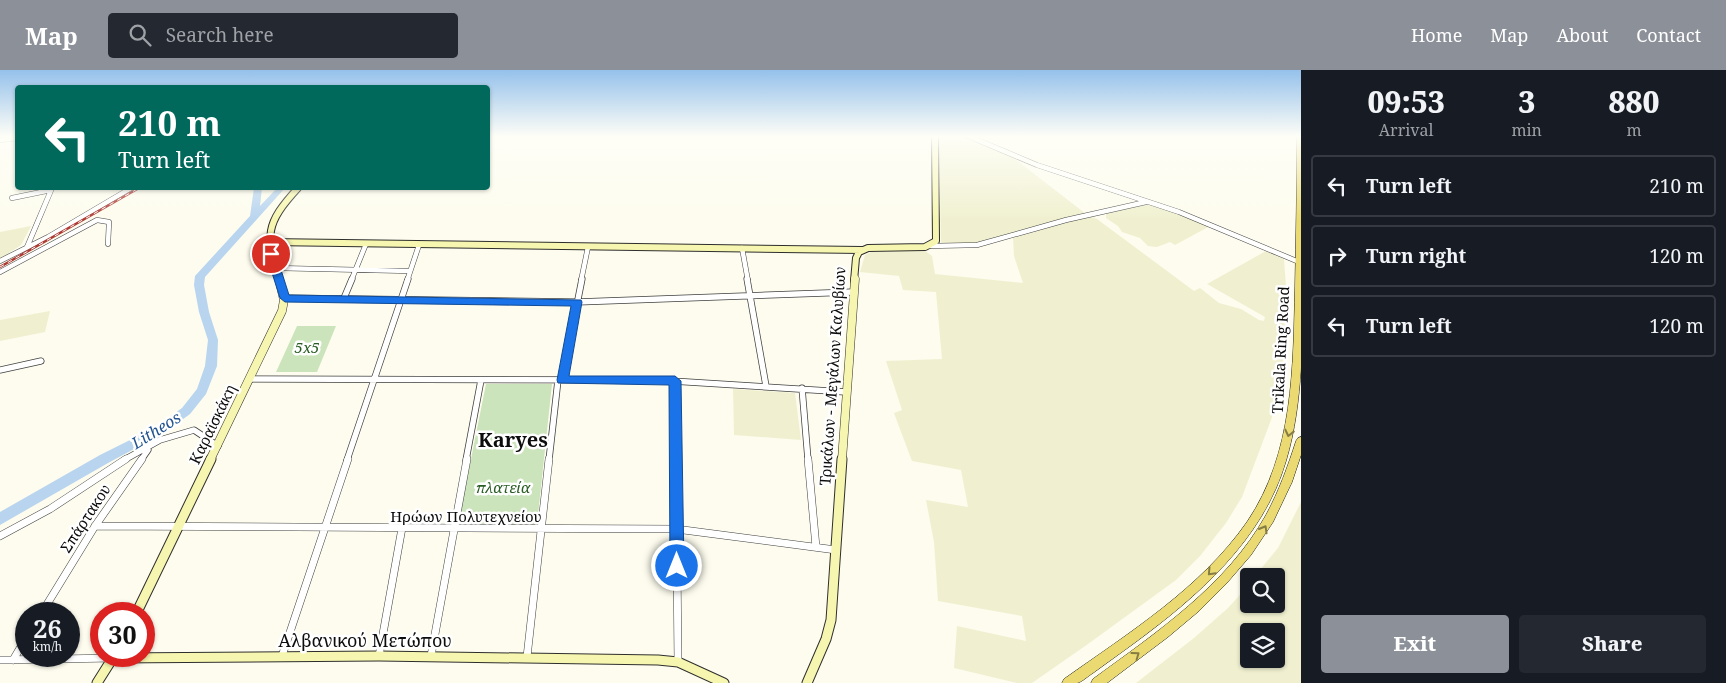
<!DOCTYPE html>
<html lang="en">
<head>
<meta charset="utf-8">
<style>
	:root { --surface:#171b24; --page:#242831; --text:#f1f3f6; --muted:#9ea1a6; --line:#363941; --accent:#8c9099 }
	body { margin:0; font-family:"Noto Serif",serif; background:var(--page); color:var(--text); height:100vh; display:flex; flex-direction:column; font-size:19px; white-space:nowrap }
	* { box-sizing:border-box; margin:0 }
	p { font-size:16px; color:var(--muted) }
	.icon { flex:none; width:28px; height:28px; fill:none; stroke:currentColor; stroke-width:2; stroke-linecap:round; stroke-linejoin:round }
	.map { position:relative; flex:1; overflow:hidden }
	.drawer { display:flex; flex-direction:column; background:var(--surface); width:425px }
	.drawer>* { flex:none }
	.guide { position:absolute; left:15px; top:15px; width:475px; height:105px; border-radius:5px; box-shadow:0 1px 4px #0004; background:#00695c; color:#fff; overflow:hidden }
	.controls { position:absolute; left:1240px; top:498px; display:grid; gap:10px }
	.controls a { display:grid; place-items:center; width:45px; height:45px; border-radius:5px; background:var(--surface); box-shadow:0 1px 4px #0004; font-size:25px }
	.speed { position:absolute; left:15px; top:532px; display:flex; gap:10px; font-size:25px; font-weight:700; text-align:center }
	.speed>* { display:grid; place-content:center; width:65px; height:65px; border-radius:50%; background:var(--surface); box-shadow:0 1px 4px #0004; line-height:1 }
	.speed small { font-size:12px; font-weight:400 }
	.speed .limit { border:8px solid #d22; background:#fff; color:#111 }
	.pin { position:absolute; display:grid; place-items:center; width:42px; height:42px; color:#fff; margin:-21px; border:2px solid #fff; border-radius:50%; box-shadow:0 1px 5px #0007 }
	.me { position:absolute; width:55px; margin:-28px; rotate:0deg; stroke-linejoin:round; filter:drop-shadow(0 0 4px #0008) }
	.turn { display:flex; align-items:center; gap:18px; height:105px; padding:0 20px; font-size:22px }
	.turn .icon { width:65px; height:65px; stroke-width:2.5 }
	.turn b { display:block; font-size:35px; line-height:42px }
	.eta { display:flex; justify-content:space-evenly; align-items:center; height:85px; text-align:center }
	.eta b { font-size:30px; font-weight:800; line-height:35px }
	.primary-button { display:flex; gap:10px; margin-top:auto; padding:10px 20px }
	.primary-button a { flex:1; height:58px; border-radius:5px; background:var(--accent); color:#fff; font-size:20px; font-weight:800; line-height:58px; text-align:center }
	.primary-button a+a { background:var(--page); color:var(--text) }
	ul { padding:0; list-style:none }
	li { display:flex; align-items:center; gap:15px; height:62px; margin:0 10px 8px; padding:0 10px; border:2px solid var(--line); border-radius:5px }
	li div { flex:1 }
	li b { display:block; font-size:19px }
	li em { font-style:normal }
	header { display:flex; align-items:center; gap:30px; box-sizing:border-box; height:70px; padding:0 25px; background:var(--accent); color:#fff }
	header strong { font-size:24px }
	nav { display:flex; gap:28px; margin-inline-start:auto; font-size:18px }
	.search { width:350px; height:45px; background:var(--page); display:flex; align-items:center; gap:12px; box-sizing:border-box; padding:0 18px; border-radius:5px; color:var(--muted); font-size:19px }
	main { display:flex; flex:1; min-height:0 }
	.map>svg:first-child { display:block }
	.farmland { fill:#f0f0d0; fill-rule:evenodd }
	.green { fill:#cce4bb }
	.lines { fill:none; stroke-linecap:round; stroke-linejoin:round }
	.river { fill:#b8d4ef; fill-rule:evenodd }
	.street-far2-casing { stroke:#3f3f3f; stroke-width:5.5 }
	.street-far1-casing { stroke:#3f3f3f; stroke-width:7 }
	.street-casing { stroke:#3f3f3f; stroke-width:8 }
	.secondary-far2-casing { stroke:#2e2e2e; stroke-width:8 }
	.secondary-far1-casing { stroke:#2e2e2e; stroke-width:9 }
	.secondary-casing { stroke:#2e2e2e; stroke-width:11 }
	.primary-casing { stroke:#1d1d1d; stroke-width:1 }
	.street-far2 { stroke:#fff; stroke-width:4.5 }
	.street-far1 { stroke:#fff; stroke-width:5.5 }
	.street { stroke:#fff; stroke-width:7 }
	.secondary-far2 { stroke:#f6f6b0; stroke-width:6 }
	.secondary-far1 { stroke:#f6f6b0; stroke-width:8 }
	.secondary { stroke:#f6f6b0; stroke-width:9 }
	.primary { fill:#eada71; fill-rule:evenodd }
	.rail-casing { stroke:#ad3b34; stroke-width:2.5 }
	.rail { stroke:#fff; stroke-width:1; stroke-dasharray:4.5; stroke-linecap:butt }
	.oneway { stroke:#867d44 }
	.route { fill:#1a73e8; stroke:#114b97 }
	.labels { text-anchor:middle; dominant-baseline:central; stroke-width:5; stroke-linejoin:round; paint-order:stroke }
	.park-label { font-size:15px; font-style:italic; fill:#2a5d24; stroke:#fff }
	.street-label { font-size:15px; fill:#0c0c0c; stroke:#fff }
	.water-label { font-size:16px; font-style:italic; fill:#235590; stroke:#fff }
	.near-street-label { font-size:18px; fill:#0c0c0c; stroke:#fff }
	.district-label { font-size:20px; font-weight:bold; fill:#0c0c0c; stroke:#fff }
</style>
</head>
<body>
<header>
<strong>Map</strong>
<div class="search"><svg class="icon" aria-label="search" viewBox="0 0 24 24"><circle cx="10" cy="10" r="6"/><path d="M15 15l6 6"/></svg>Search here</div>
<nav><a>Home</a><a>Map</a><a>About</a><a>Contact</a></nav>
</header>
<main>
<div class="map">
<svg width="1301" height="613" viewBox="0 0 1301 613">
	<rect width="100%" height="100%" fill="#fdfcee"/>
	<path class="farmland" d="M939,66H966L1010,85L1086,144L976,174L941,176Z
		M1149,134L1172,142L1210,156L1175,175L1170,172L1157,177L1148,176L1140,168L1122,162L1118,156L1106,148V143Z
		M1089,146L1097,149L1194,221L1200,218L1219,233L1241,239L1259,250L1264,251L1265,247L1207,214L1266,181L1284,189L1286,216L1283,308L1271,350L1242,427L1226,453L1200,486L1176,510L1088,574L1032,613H1017L954,598L957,556L1026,571L1022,546L938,531L934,472L926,430L968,437L961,400L912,391L894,343L902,340L886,291L942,289L936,222L903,220L899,206L860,202L865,185L871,182L924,180L932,186L935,204L1023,213L1014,186L1013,168Z
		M31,156L21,175L0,189V162Z
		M50,241L45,262L0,271V250Z
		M733,319L795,323L801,370L734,365Z
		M1301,432V613H1136L1194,568L1228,538L1249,515V534H1276V506H1255L1278,478ZM1276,561V589H1249V561Z"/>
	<path class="green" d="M297,256H336L317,302H276Z
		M486,314H552L537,454H458Z"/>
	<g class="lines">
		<path class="river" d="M254,118H262L260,136L277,118H285L205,207L204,215L209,242L218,270L217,296L206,324L190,344L164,363L108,393L0,455V442L100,385L156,357L182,338L197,319L205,296L208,270L199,242L194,215L195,206L250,146Z"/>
		<g class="street-far2-casing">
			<path id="street-far2" d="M968,66L1037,95L1179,142L1299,192
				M0,70L18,68
				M12,128L51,120
				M929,176L977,175L1066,150L1146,132
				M27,177L52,118
				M742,178L748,211
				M0,191L48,167L131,118
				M275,198L410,201
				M0,202L97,150L109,152L108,174
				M351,211L366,174
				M407,211L419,175
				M581,211L588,177"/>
		</g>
		<g class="street-far1-casing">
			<path id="street-far1" d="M747,209L766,316
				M285,228L577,232L853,222
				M344,228L352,209
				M0,300L41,291
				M250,309L656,310L846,322
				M562,310L582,209
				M675,311L676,390
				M802,318L808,390
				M124,390L160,370L194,360L218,376
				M141,390L148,380
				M347,390L408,209
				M466,390L481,310
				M549,390L558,310"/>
		</g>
		<g class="street-casing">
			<path id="street" d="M676,389L678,592
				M808,389L816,477
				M95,456L676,459L836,480
				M0,466L50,439L126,389
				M41,544L95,456L142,389
				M282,586L348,389
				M379,586L402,458
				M431,586L467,389
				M527,587L549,389
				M0,590L114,588
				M13,590L26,568"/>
		</g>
		<g class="secondary-far2-casing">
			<path id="secondary-far2" d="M268,172L862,180
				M280,211C265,165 265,154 298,118
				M854,211L856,188L859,182L868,178L925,177L936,171L935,66"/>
		</g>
		<g class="secondary-far1-casing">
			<path id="secondary-far1" d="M210,390L282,241L284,230L279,209
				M842,390L855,209"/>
		</g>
		<g class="secondary-casing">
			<path id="secondary" d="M136,544L211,389
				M114,588L379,586L658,590L678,592L724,613
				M97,613L114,586
				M807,613L826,569L831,550L842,389"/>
		</g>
		<g class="primary-casing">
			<path id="primary" d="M1297,66H1301V298C1299,329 1295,361 1286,391C1263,470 1197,527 1133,574C1120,584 1106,593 1093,603C1088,606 1082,612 1077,613C1073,613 1067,613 1062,613L1064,609C1129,563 1201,518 1247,452C1294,383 1293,297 1295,218C1296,167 1297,117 1297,66Z
				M1301,367V385L1292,412L1273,452L1251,485L1226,514L1199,541L1168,567L1107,613H1091L1093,609C1156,563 1227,515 1266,445C1279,421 1288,396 1296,371L1298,368Z"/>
		</g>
		<use href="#street-far2" class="street-far2"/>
		<use href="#street-far1" class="street-far1"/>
		<use href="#street" class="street"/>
		<use href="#secondary-far2" class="secondary-far2"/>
		<use href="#secondary-far1" class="secondary-far1"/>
		<use href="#secondary" class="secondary"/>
		<use href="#primary" class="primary"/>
		<g class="rail-casing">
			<path id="rail" d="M0,197L139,118"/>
		</g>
		<use href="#rail" class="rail"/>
	</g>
	<defs><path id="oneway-chevron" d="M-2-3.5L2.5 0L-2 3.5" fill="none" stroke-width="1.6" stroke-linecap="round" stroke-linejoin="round" transform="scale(1.25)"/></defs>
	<g class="oneway">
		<use href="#oneway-chevron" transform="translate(1289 363) rotate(103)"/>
		<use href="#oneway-chevron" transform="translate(1264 459) rotate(-60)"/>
		<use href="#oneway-chevron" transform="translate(1211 502) rotate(133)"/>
		<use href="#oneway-chevron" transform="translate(1136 585) rotate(-36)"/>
	</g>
	<linearGradient id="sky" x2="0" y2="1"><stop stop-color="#95c1eb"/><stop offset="0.44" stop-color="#fefef7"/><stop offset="1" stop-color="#fefef7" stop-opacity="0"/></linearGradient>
	<rect width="1301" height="151" fill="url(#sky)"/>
	<path class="route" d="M271,181L276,184L289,225L581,230L582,232L569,306H675L681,311L684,496L682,500L677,502L672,500L670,496L669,315L558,313L557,310L571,236L285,232L280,228L266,184Z"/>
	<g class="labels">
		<g class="park-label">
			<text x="307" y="277">5x5</text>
			<text x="503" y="417">πλατεία</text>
		</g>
		<g class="street-label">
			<text transform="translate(1280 280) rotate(-87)">Trikala Ring Road</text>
			<text transform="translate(832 306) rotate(-86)">Τρικάλων - Μεγάλων Καλυβίων</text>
			<text transform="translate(212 354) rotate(-64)">Καραϊσκάκη</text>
			<text x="466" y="446">Ηρώων Πολυτεχνείου</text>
			<text transform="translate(85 448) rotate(-57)">Σπάρτακου</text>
		</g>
		<g class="water-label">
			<text transform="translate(156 360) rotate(-32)">Litheos</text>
		</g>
		<g class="near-street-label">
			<text x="365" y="570">Αλβανικού Μετώπου</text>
		</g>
		<g class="district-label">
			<text x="513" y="369">Karyes</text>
		</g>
	</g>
</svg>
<div class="controls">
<a><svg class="icon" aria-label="search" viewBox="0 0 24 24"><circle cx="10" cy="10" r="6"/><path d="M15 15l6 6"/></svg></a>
<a><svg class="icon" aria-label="layers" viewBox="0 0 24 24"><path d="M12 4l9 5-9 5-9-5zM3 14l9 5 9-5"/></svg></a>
</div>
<div class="speed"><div>26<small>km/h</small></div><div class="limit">30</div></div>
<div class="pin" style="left:271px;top:184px;background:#d93025"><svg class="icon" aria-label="arrive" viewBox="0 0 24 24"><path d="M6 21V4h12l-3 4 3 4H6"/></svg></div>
<svg class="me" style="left:677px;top:496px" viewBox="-20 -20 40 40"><circle r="17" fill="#1a73e8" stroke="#fff" stroke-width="3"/><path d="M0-11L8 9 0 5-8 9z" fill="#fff"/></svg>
<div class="guide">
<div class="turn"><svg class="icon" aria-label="left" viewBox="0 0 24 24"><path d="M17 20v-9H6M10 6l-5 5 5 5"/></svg><div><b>210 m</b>Turn left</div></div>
</div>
</div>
<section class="drawer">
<div class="eta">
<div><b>09:53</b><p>Arrival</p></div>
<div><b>3</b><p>min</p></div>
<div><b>880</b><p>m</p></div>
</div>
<ul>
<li><svg class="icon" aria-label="left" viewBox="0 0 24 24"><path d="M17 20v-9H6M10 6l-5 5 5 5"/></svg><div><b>Turn left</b></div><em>210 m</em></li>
<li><svg class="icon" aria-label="right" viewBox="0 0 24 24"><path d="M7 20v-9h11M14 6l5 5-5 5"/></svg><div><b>Turn right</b></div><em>120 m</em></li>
<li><svg class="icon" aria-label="left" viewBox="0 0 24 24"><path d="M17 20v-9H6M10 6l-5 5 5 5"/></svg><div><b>Turn left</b></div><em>120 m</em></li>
</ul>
<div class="primary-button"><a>Exit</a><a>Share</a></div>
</section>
</main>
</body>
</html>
